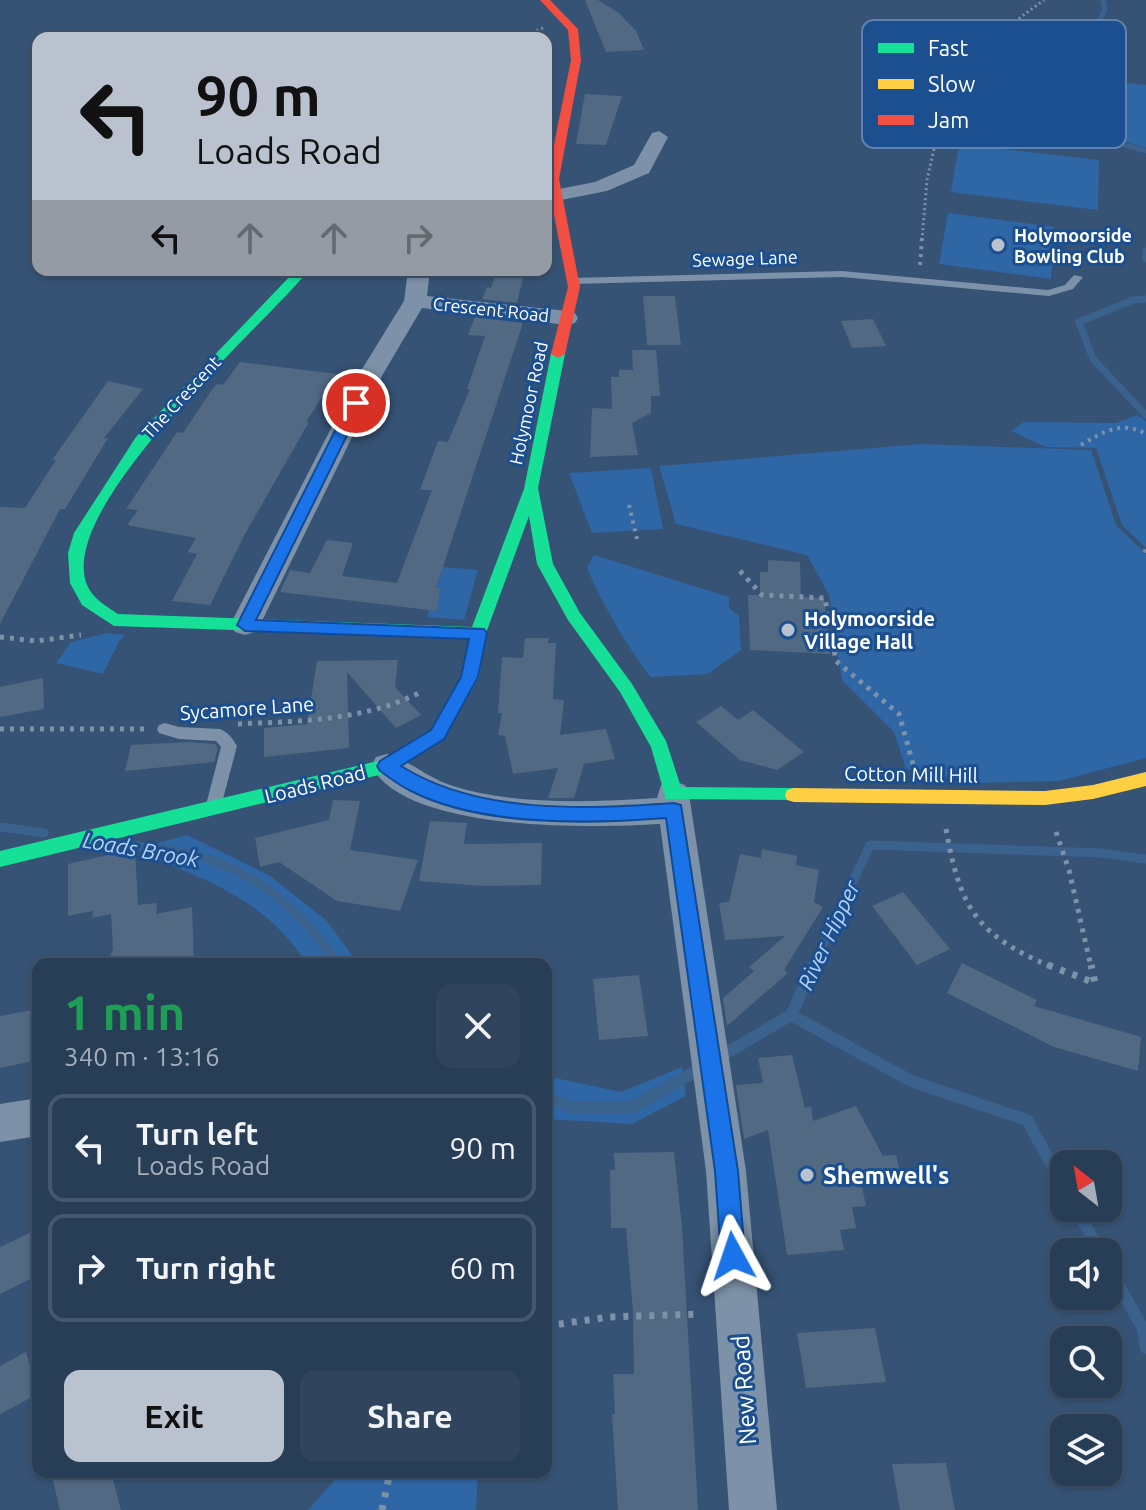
<!DOCTYPE html>
<html lang="en">
<head>
<meta charset="utf-8">
<style>
	:root { --surface:#283e57; --page:#30455d; --text:#f1f3f6; --muted:#a5aeba; --line:#44576d; --accent:#b9c2ce }
	body { margin:0; font-family:Ubuntu,sans-serif; background:var(--page); color:var(--text); height:100vh; display:flex; flex-direction:column; font-size:30px; white-space:nowrap }
	* { box-sizing:border-box; margin:0 }
	p { font-size:26px; color:var(--muted) }
	.icon { flex:none; width:44px; height:44px; fill:none; stroke:currentColor; stroke-width:2; stroke-linecap:round; stroke-linejoin:round }
	.map { position:relative; flex:1; overflow:hidden }
	.side { position:absolute; left:32px; top:958px; width:520px; height:520px; display:flex; flex-direction:column; background:var(--surface); border-radius:16px; box-shadow:0 2px 6px #0004,0 0 0 2px var(--line) }
	.side>* { flex:none }
	.guide { position:absolute; left:32px; top:32px; width:520px; height:244px; border-radius:16px; box-shadow:0 2px 6px #0004,0 0 0 2px var(--line); background:#b9c2ce; color:#111; overflow:hidden }
	.needle { width:52px; rotate:329deg }
	.controls { position:absolute; left:1050px; top:1150px; display:grid; gap:16px }
	.controls a { display:grid; place-items:center; width:72px; height:72px; border-radius:16px; background:var(--surface); box-shadow:0 2px 6px #0004,0 0 0 2px var(--line); font-size:40px }
	.pin { position:absolute; display:grid; place-items:center; width:68px; height:68px; color:#fff; margin:-34px; border:4px solid #fff; border-radius:50%; box-shadow:0 2px 8px #0007 }
	.me { position:absolute; width:88px; margin:-44px; rotate:355deg; stroke-linejoin:round; filter:drop-shadow(0 0 6px #0008) }
	.turn { display:flex; align-items:center; gap:28px; height:168px; padding:0 32px; font-size:36px }
	.turn .icon { width:104px; height:104px; stroke-width:2.5 }
	.turn b { display:block; font-size:56px; line-height:68px }
	.lanes { display:flex; align-items:center; height:76px; padding:0 32px; background:#0003; justify-content:center; gap:40px; direction:ltr }
	.lanes .off { opacity:.35 }
	.round { display:grid; place-items:center; flex:none; width:84px; height:84px; border-radius:16px; background:var(--page) }
	.summary { display:flex; align-items:center; justify-content:space-between; height:136px; padding:0 32px }
	h1 { font-size:48px; font-weight:700; line-height:60px; color:#1e9e55 }
	.cta { display:flex; gap:16px; margin-top:auto; padding:16px 32px }
	.cta a { flex:1; height:92px; border-radius:16px; background:var(--accent); color:#111; font-size:32px; font-weight:700; line-height:92px; text-align:center }
	.cta a+a { background:var(--page); color:var(--text) }
	ul { padding:0; list-style:none }
	li { display:flex; align-items:center; gap:24px; height:108px; margin:0 16px 12px; padding:0 16px; border:4px solid var(--line); border-radius:16px }
	li div { flex:1 }
	li b { display:block; font-size:30px }
	li em { font-style:normal }
	.map>svg:first-child { display:block }
	.green { fill:#2f66a5 }
	.lines { fill:none; stroke-linecap:round; stroke-linejoin:round }
	.stream-far3 { stroke:#3b618d; stroke-width:5 }
	.stream-far2 { stroke:#3b618d; stroke-width:7 }
	.stream-far1 { stroke:#3b618d; stroke-width:9 }
	.stream { stroke:#3b618d; stroke-width:12 }
	.building { fill:#526984 }
	.path-far3 { stroke:#7d92a8; stroke-width:3; stroke-dasharray:2 3; stroke-linecap:butt }
	.path-far2 { stroke:#7d92a8; stroke-width:4; stroke-dasharray:3 5; stroke-linecap:butt }
	.path-far1 { stroke:#7d92a8; stroke-width:5; stroke-dasharray:4 6; stroke-linecap:butt }
	.path { stroke:#7d92a8; stroke-width:7; stroke-dasharray:5 8; stroke-linecap:butt }
	.lane { fill:#7d92a8; fill-rule:evenodd }
	.street { fill:#7d92a8; fill-rule:evenodd }
	.fast { fill:#16e098; fill-rule:evenodd }
	.slow { fill:#ffcf43; fill-rule:evenodd }
	.jam { fill:#f24e42; fill-rule:evenodd }
	.route { fill:#1a73e8; stroke:#114b97; stroke-width:2 }
	.poi-dot { fill:#b9c2ce; stroke:#1b4f8f; stroke-width:3 }
	.labels { text-anchor:middle; dominant-baseline:central; stroke-width:6; stroke-linejoin:round; paint-order:stroke }
	.far-poi-label { font-size:18px; font-weight:bold; fill:#fff; stroke:#1b4f8f; text-anchor:start }
	.far-street-label { font-size:18px; fill:#fff; stroke:#1b4f8f }
	.poi-label { font-size:20px; font-weight:bold; fill:#fff; stroke:#1b4f8f; text-anchor:start }
	.street-label { font-size:20px; fill:#fff; stroke:#1b4f8f }
	.water-label { font-size:22px; font-style:italic; fill:#b5d3f5; stroke:#1b4f8f }
	.near-poi-label { font-size:24px; font-weight:bold; fill:#fff; stroke:#1b4f8f; text-anchor:start }
	.near-street-label { font-size:24px; fill:#fff; stroke:#1b4f8f }
	.key { fill:#1b4f8f; stroke:#5f84b1; stroke-width:2 }
	.key-label { font-size:22px; fill:#fff }
</style>
</head>
<body>
<div class="map">
<svg width="1146" height="1510" viewBox="0 0 1146 1510">
	<rect width="100%" height="100%" fill="#365274"/>
	<path class="green" d="M1066,76L1146,85V148L1060,122L1074,110Z
		M959,144L1099,160L1098,210L951,192Z
		M948,213L1054,227L1051,279L939,264Z
		M1137,415L1146,421V548L1122,525L1096,448L1046,447L1011,431L1024,422L1116,423Z
		M921,444L1091,450L1116,525L1146,554V758L1059,781L981,783L906,769L894,732L842,680L829,595L807,555L676,524L659,466Z
		M651,468L663,529L592,533L569,473Z
		M594,555L729,597V608L739,616L741,650L708,674L650,677C625,642 604,608 587,568Z
		M443,567L478,570L464,620L427,617Z
		M107,633L126,635L120,640L103,674L56,663L71,642Z
		M187,835L270,876L327,921L358,964H307C263,896 205,881 135,849Z
		M682,1067L686,1096L632,1124L546,1119V1076L621,1092Z
		M342,1472H478L476,1510H308Z"/>
	<g class="lines">
		<path class="stream-far3" d="M1103,0L1105,9L1097,26L1072,34L1045,35L1040,42L1054,64L1058,110L1048,123L1146,151"/>
		<path class="stream-far2" d="M1146,251V259
			M1146,299L1133,300L1079,322L1093,359L1146,415"/>
		<path class="stream-far1" d="M0,827L44,833
			M122,844C142,847 163,848 183,852C251,867 300,908 338,964
			M813,967L870,845L1101,853L1146,859"/>
		<path class="stream" d="M814,965L791,1015L911,1081L1027,1120L1064,1187
			M718,1058L791,1015
			M546,1096L570,1107H633L701,1068
			M1076,1208L1100,1252
			M1108,1266L1142,1327L1146,1348"/>
	</g>
	<path class="building" d="M585,0H598L619,13L636,31L644,50L606,52Z
		M585,94L622,96L606,145L576,144Z
		M497,270H525L517,303L482,299L487,287L491,288Z
		M643,296H675L681,345H647Z
		M475,317L523,323L436,588H440L437,611L280,592L290,570L310,573L327,540L353,543L342,576L397,583L432,490H420L438,441L448,442L470,389H467L485,336L468,335Z
		M873,319L886,346L852,348L841,321Z
		M632,350H656L660,396H651V413L632,423L638,455L590,457L592,408L612,409L611,377H619V370H633Z
		M240,362L337,374L306,422H309L245,534L210,605L172,601L197,554L188,552L196,538L127,525L138,510L126,509L177,432L183,433L213,388L217,384L223,385Z
		M108,381L143,389L104,438H108L65,509H60L0,624V507L25,508L56,460H52Z
		M768,560L800,562L801,597L824,598L830,654L750,650L748,595H760V572H768Z
		M525,638H549L548,643H556L553,699L564,700L560,735L606,729L615,759L584,764L574,798H548L558,768L513,774L505,736L498,735L502,713H498L502,657L523,658Z
		M398,660L395,687L421,715L396,728L347,672L349,748L264,757V728L307,724L317,661Z
		M43,678L44,709L0,717V687Z
		M721,706L738,720L753,710L804,752L777,770L740,760L696,722Z
		M188,742L215,744L218,748L214,762L125,771L131,745Z
		M333,800L360,801L350,850L418,860L400,911L337,901L279,862L260,867L255,838L329,820Z
		M430,821L467,823L464,844L542,843L541,885L483,886L419,881Z
		M135,849L138,905L157,903L156,914L192,907L194,964H107L113,949L111,914L92,918L93,911L68,916V864Z
		M762,849L797,856L796,865L819,870L814,902L823,907L784,970L788,973L727,1026L723,998L754,971L749,967L785,936L725,940L719,903L729,902L740,854L761,858Z
		M903,892L950,949L917,965L872,906Z
		M962,963L1037,1000L1034,1006L1141,1037L1138,1071L1054,1047L947,993Z
		M639,975L648,1036L599,1040L593,979Z
		M38,1009V1060L0,1068V1016Z
		M792,1055L805,1108L811,1106L813,1121L856,1106L883,1156L896,1155L903,1184L862,1186L866,1206L852,1207L856,1228L840,1230L844,1250L787,1255L768,1130L744,1139L736,1085L763,1083L758,1058Z
		M674,1152L682,1227L698,1510H618L612,1414H615L613,1374H634L633,1311L626,1228H611L610,1170H615L614,1153Z
		M38,1229V1275L0,1294V1247Z
		M875,1328L886,1382L806,1388L797,1333Z
		M26,1352L38,1394L0,1414V1366Z
		M946,1463L955,1510H900L892,1464Z
		M51,1472H111L121,1510H60Z"/>
	<g class="lines">
		<path class="path-far3" d="M518,38L543,28
			M922,240L927,180L934,149L952,133L948,124L1016,82L1022,67L1006,28L1044,0"/>
		<path class="path-far2" d="M920,265L922,238
			M1081,445C1103,432 1122,420 1146,434
			M629,505L637,539
			M1144,552L1146,549"/>
		<path class="path-far1" d="M740,571L762,595L825,598L836,661L899,714L913,764
			M0,637L36,641L81,635
			M238,724C300,721 362,721 419,693
			M0,729H144
			M946,829C960,908 976,935 1052,967
			M1056,832L1069,870L1091,967"/>
		<path class="path" d="M1048,965L1095,983L1091,965
			M546,1326L609,1317L701,1314
			M382,1510L390,1472"/>
		<path class="lane" d="M842,271L1048,290L1065,285L1074,275L1083,277L1073,289L1049,296L842,277L572,284L567,281L572,278Z
			M165,723L179,727L220,729C228,732 233,739 237,746L219,814H207L205,809L221,747L216,741L179,739L159,733L157,729L159,725Z"/>
		<path class="street" d="M659,131L668,137L649,173L607,191L556,201L546,195L549,191L595,182L634,165L652,133Z
			M408,270H430L427,296L567,311L575,313L578,318L575,323L567,325L422,308L383,374L260,625L255,632L245,635L235,632L230,625L359,374L404,301Z
			M387,754C411,761 429,779 453,786C518,806 590,802 657,798L661,785L673,781L685,785L689,794L746,1171L777,1510H729L706,1171L660,824C595,828 407,833 371,766L376,757Z
			M38,1098V1136L0,1142V1104Z"/>
		<path class="fast" d="M296,270H309C261,329 55,507 87,585C93,599 106,606 118,614L472,627L524,489L551,354L553,351H563L565,354L538,488L553,564L580,613L632,684L666,741L681,787L794,788L801,790L803,795L801,800L666,799L651,747L620,692L568,620L537,564L529,516L486,633L479,677L443,740L387,773L0,867V851L382,760L431,730L461,677L469,638L114,626L82,605L70,583L68,553L74,533L136,437Z"/>
		<path class="slow" d="M1146,772V786L1093,799L1045,805L794,802L787,800L785,795L787,790L794,788L1045,791L1093,785Z"/>
		<path class="jam" d="M540,0H550L578,29L581,60L559,179L580,287L565,354L558,358L551,354L568,287L547,179L571,60L568,30Z"/>
	</g>
	<path class="route" d="M356,399L363,403L256,620L484,629L487,633L478,677L444,739L401,766C479,815 585,809 674,803L681,805L738,1171L745,1256L742,1265L733,1269L724,1265L721,1256L715,1171L666,818C590,824 481,827 411,791C400,786 390,778 380,771L377,766L380,761L431,730L461,677L469,639L245,631L237,625L349,403Z"/>
	<g class="poi-dot">
		<circle cx="998" cy="245" r="8"/>
		<circle cx="788" cy="630" r="8"/>
		<circle cx="807" cy="1175" r="8"/>
	</g>
	<g class="labels">
		<g class="far-poi-label">
			<text x="1014" y="235">Holymoorside<tspan x="1014" dy="21">Bowling Club</tspan></text>
		</g>
		<g class="far-street-label">
			<text transform="translate(745 258) rotate(-2)">Sewage Lane</text>
			<text transform="translate(491 309) rotate(6)">Crescent Road</text>
			<text transform="translate(181 397) rotate(-47)">The Crescent</text>
			<text transform="translate(528 403) rotate(-78)">Holymoor Road</text>
		</g>
		<g class="poi-label">
			<text x="804" y="618">Holymoorside<tspan x="804" dy="23">Village Hall</tspan></text>
		</g>
		<g class="street-label">
			<text transform="translate(247 708) rotate(-4)">Sycamore Lane</text>
			<text transform="translate(911 774) rotate(1)">Cotton Mill Hill</text>
			<text transform="translate(315 784) rotate(-14)">Loads Road</text>
		</g>
		<g class="water-label">
			<text transform="translate(141 849) rotate(10)">Loads Brook</text>
			<text transform="translate(828 935) rotate(-65)">River Hipper</text>
		</g>
		<g class="near-poi-label">
			<text x="823" y="1175">Shemwell's</text>
		</g>
		<g class="near-street-label">
			<text transform="translate(744 1390) rotate(-94)">New Road</text>
		</g>
	</g>
	<rect x="862" y="20" width="264" height="128" rx="12" class="key"/>
	<rect x="878" y="43" width="36" height="10" fill="#16e098"/>
	<rect x="878" y="79" width="36" height="10" fill="#ffcf43"/>
	<rect x="878" y="115" width="36" height="10" fill="#f24e42"/>
	<g class="key-label">
		<text x="928" y="56">Fast</text>
		<text x="928" y="92">Slow</text>
		<text x="928" y="128">Jam</text>
	</g>
</svg>
<div class="controls">
<a><svg class="needle" viewBox="-14 -14 28 28"><path d="M0-13l5 13h-10z" fill="#e53935"/><path d="M0 13l5-13h-10z" fill="#a5aeba"/></svg></a>
<a><svg class="icon" aria-label="sound" viewBox="0 0 24 24"><path d="M4 9h4l5-4v14l-5-4H4zM17 9q2 3 0 6"/></svg></a>
<a><svg class="icon" aria-label="search" viewBox="0 0 24 24"><circle cx="10" cy="10" r="6"/><path d="M15 15l6 6"/></svg></a>
<a><svg class="icon" aria-label="layers" viewBox="0 0 24 24"><path d="M12 4l9 5-9 5-9-5zM3 14l9 5 9-5"/></svg></a>
</div>
<div class="pin" style="left:356px;top:403px;background:#d93025"><svg class="icon" aria-label="arrive" viewBox="0 0 24 24"><path d="M6 21V4h12l-3 4 3 4H6"/></svg></div>
<svg class="me" style="left:733px;top:1256px" viewBox="-20 -20 40 40"><path d="M0-17L14 15 0 8-14 15z" fill="#1a73e8" stroke="#fff" stroke-width="4"/></svg>
<div class="guide">
<div class="turn"><svg class="icon" aria-label="left" viewBox="0 0 24 24"><path d="M17 20v-9H6M10 6l-5 5 5 5"/></svg><div><b>90 m</b>Loads Road</div></div>
<div class="lanes"><svg class="icon" aria-label="left" viewBox="0 0 24 24"><path d="M17 20v-9H6M10 6l-5 5 5 5"/></svg><svg class="icon off" aria-label="ahead" viewBox="0 0 24 24"><path d="M12 20V5M6 11l6-6 6 6"/></svg><svg class="icon off" aria-label="ahead" viewBox="0 0 24 24"><path d="M12 20V5M6 11l6-6 6 6"/></svg><svg class="icon off" aria-label="right" viewBox="0 0 24 24"><path d="M7 20v-9h11M14 6l5 5-5 5"/></svg></div>
</div>
<section class="side">
<div class="summary"><div><h1>1 min</h1><p>340 m · 13:16</p></div><a class="round"><svg class="icon" aria-label="close" viewBox="0 0 24 24"><path d="M6 6l12 12M18 6L6 18"/></svg></a></div>
<ul>
<li><svg class="icon" aria-label="left" viewBox="0 0 24 24"><path d="M17 20v-9H6M10 6l-5 5 5 5"/></svg><div><b>Turn left</b><p>Loads Road</p></div><em>90 m</em></li>
<li><svg class="icon" aria-label="right" viewBox="0 0 24 24"><path d="M7 20v-9h11M14 6l5 5-5 5"/></svg><div><b>Turn right</b></div><em>60 m</em></li>
</ul>
<div class="cta"><a>Exit</a><a>Share</a></div>
</section>
</div>
</body>
</html>
